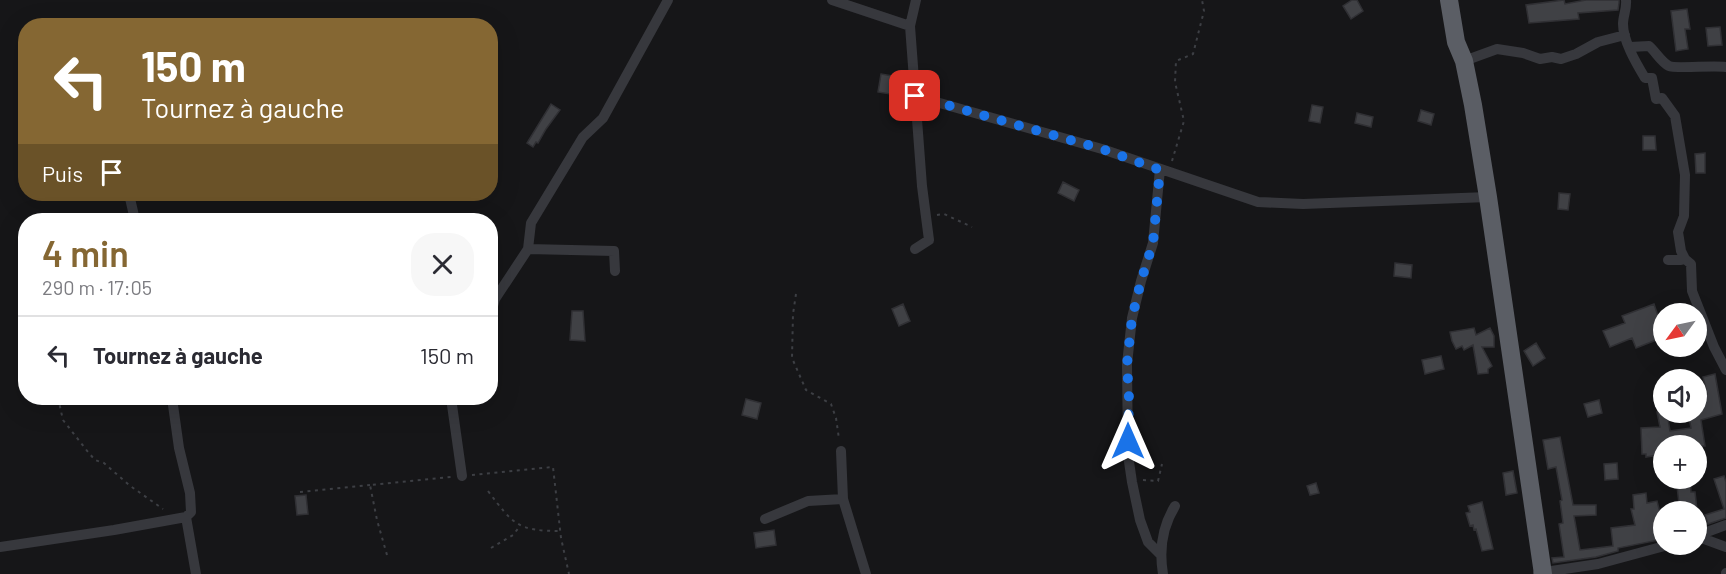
<!DOCTYPE html>
<html lang="fr">
<head>
<meta charset="utf-8">
<style>
	:root { --surface:#fff; --page:#f7f7f7; --text:#2b2b33; --muted:#7c7c81; --line:#e1e1e2; --accent:#856733 }
	body { margin:0; font-family:Barlow,sans-serif; background:var(--page); color:var(--text); height:100vh; display:flex; flex-direction:column; font-size:22px; white-space:nowrap }
	* { box-sizing:border-box; margin:0 }
	p { font-size:20px; color:var(--muted) }
	.icon { flex:none; width:33px; height:33px; fill:none; stroke:currentColor; stroke-width:2; stroke-linecap:round; stroke-linejoin:round }
	.map { position:relative; flex:1; overflow:hidden }
	.panel { position:absolute; left:18px; top:213px; width:480px; height:192px; display:flex; flex-direction:column; background:var(--surface); border-radius:24px; box-shadow:0 6px 24px #0002 }
	.panel>* { flex:none }
	.top-card { position:absolute; left:18px; top:18px; width:480px; height:183px; border-radius:24px; box-shadow:0 6px 24px #0002; background:#856733; color:#fff; overflow:hidden }
	.needle { width:39px; rotate:237deg }
	.buttons { position:absolute; left:1653px; top:303px; display:grid; gap:12px }
	.buttons a { display:grid; place-items:center; width:54px; height:54px; border-radius:50%; background:var(--surface); box-shadow:0 6px 24px #0002; font-size:30px }
	.pin { position:absolute; display:grid; place-items:center; width:51px; height:51px; color:#fff; margin:-26px; border-radius:12px; box-shadow:0 3px 9px #0006 }
	.me { position:absolute; width:66px; margin:-33px; rotate:0deg; stroke-linejoin:round; filter:drop-shadow(0 0 4px #0008) }
	.turn { display:flex; align-items:center; gap:21px; height:126px; padding:0 24px; font-size:27px }
	.turn .icon { width:78px; height:78px; stroke-width:2.5 }
	.turn b { display:block; font-size:42px; line-height:51px }
	.then { display:flex; align-items:center; height:57px; padding:0 24px; background:#0003; gap:12px; font-size:22px }
	.round { display:grid; place-items:center; flex:none; width:63px; height:63px; border-radius:24px; background:var(--page) }
	.overview { display:flex; align-items:center; justify-content:space-between; height:102px; padding:0 24px }
	h1 { font-size:36px; font-weight:600; line-height:45px; color:var(--accent) }
	ul { padding:0; list-style:none }
	li { display:flex; align-items:center; gap:18px; height:78px; padding:0 24px; border-top:2px solid var(--line) }
	li div { flex:1 }
	li b { display:block; font-size:22px }
	li em { font-style:normal }
	.map>svg:first-child { display:block }
	.building { fill:#404145; stroke:#303034; stroke-width:1.5 }
	.lines { fill:none; stroke-linecap:round; stroke-linejoin:round }
	.path { stroke:#3d3f44; stroke-width:2; stroke-dasharray:3 4.5; stroke-linecap:butt }
	.minor { stroke:#37383d; stroke-width:10 }
	.trunk { stroke:#5b5e65; stroke-width:18 }
	.route { stroke:#1a73e8; stroke-width:10; stroke-dasharray:0 18 }
</style>
</head>
<body>
<div class="map">
<svg width="1726" height="574" viewBox="0 0 1726 574">
	<rect width="100%" height="100%" fill="#161618"/>
	<path class="building" d="M1352,0H1357L1363,11L1351,19L1343,6Z
		M1564,0L1565,4L1586,0H1619V3L1618,10L1578,13L1579,19L1529,23L1526,5Z
		M1687,9L1690,29H1685L1688,49L1676,51L1671,11Z
		M1720,27L1722,45L1708,46L1706,28Z
		M881,74L905,78L902,96L878,92Z
		M551,104L560,110L546,129L538,143L536,142L533,147L527,143Z
		M1312,105L1323,107L1320,123L1309,121Z
		M1421,110L1434,114L1431,125L1418,121Z
		M1357,113L1373,117L1371,127L1355,123Z
		M1643,136H1655L1656,150H1643Z
		M1705,153V173H1696L1695,154Z
		M1063,182L1079,190L1074,201L1058,193Z
		M1559,193L1570,194L1568,210L1558,209Z
		M1395,263L1412,265L1411,278L1394,276Z
		M903,304L910,321L899,326L892,309Z
		M1654,304L1660,322L1664,321V337L1636,348L1632,338L1610,347L1603,331L1625,323L1622,316Z
		M572,311H583L585,341L570,340Z
		M1474,328L1476,335L1490,328L1494,336V347H1482L1492,366L1488,369V373L1478,374L1473,345L1464,350L1462,346L1456,349L1452,341L1450,332Z
		M1536,343L1545,358L1533,366L1524,351Z
		M1441,356L1444,369L1425,374L1422,360Z
		M1715,374L1722,414L1701,420L1705,446H1664V454L1646,457V454H1642L1641,428L1660,427L1657,412H1667L1670,431L1691,428L1688,412H1696V396L1707,394L1703,377Z
		M746,399L761,403L757,419L742,415Z
		M1599,400L1602,413L1588,417L1584,404Z
		M1560,437L1573,505H1596V515L1574,516L1580,550L1613,546L1611,528L1635,525L1631,509H1634L1633,495L1646,493L1647,503L1657,501L1664,528V539L1618,548V551L1596,557L1553,563L1552,558L1564,557L1559,524L1563,523L1560,501L1562,500L1556,467L1548,469L1543,440Z
		M1617,463L1618,479L1605,480L1604,464Z
		M1513,471L1517,493L1506,495L1503,473Z
		M1724,476L1726,482V518L1708,524L1705,515L1724,509L1714,479Z
		M1676,478H1690L1691,492H1695L1697,510L1680,512Z
		M1316,483L1319,493L1310,495L1307,486Z
		M306,495L308,514L297,515L295,496Z
		M1482,502L1493,549L1482,551L1476,529L1474,530L1473,525L1470,526L1466,513L1470,512L1468,506Z
		M774,530L776,545L756,548L754,533Z"/>
	<g class="lines">
		<path class="path" d="M1172,161L1184,121L1175,82L1176,61L1193,54L1204,11L1202,0
			M937,215L944,214L972,227
			M796,294L793,314L792,358L806,390L831,404L836,418L839,439
			M58,398L63,420L88,452L95,460L104,463L129,485L163,509
			M472,475L553,467L561,538L569,574
			M1143,480L1158,481L1162,464
			M488,491C513,524 517,531 560,531
			M300,492L370,485
			M491,548L513,535L520,526
			M387,555L377,520L370,485L451,477"/>
		<path class="minor" d="M832,0L910,26L922,186L929,240L915,249
			M1626,0C1627,8 1623,16 1623,24C1623,41 1636,63 1645,78H1652L1656,99L1662,98L1675,116L1685,175L1684,216L1678,232L1681,251L1685,259
			M910,26L916,0
			M1630,47L1649,46C1656,52 1661,62 1669,66C1675,69 1714,65 1726,67
			M1464,61L1497,49L1523,53L1540,59L1552,57L1561,59L1576,54L1598,42L1625,35
			M915,96L1102,149L1258,202L1303,204L1488,197
			M1160,169L1153,243L1141,281L1132,318L1127,364L1128,455L1132,482L1140,520L1148,542L1160,554
			M129,194L135,220
			M528,249L614,251L615,271
			M1668,260H1681L1685,259L1691,264L1692,291L1714,347L1726,370
			M490,317L495,299L528,249L531,223L583,137L603,118L668,0
			M172,398L179,448L190,493L191,512L186,517L196,574
			M451,398L462,476
			M841,451L843,499L866,574
			M765,519L808,501L843,499
			M1696,536L1726,547
			M1696,536L1726,525
			M0,547L114,530L186,517
			M1538,573L1598,564L1672,544
			M1163,574C1159,550 1162,527 1175,506
			M1726,574V573"/>
		<path class="trunk" d="M1449,0L1456,42L1464,61L1473,105L1488,197L1543,574"/>
	</g>
	<g class="lines">
		<path class="route" d="M915,96L1102,149L1160,170L1153,243L1141,281L1132,318L1127,364L1129,398L1128,441"/>
	</g>
</svg>
<div class="buttons">
<a><svg class="needle" viewBox="-14 -14 28 28"><path d="M0-13l5 13h-10z" fill="#e53935"/><path d="M0 13l5-13h-10z" fill="#7c7c81"/></svg></a>
<a><svg class="icon" aria-label="sound" viewBox="0 0 24 24"><path d="M4 9h4l5-4v14l-5-4H4zM17 9q2 3 0 6"/></svg></a>
<a>+</a>
<a>−</a>
</div>
<div class="pin" style="left:915px;top:96px;background:#d93025"><svg class="icon" aria-label="arrive" viewBox="0 0 24 24"><path d="M6 21V4h12l-3 4 3 4H6"/></svg></div>
<svg class="me" style="left:1128px;top:441px" viewBox="-20 -20 40 40"><path d="M0-17L14 15 0 8-14 15z" fill="#1a73e8" stroke="#fff" stroke-width="4"/></svg>
<div class="top-card">
<div class="turn"><svg class="icon" aria-label="left" viewBox="0 0 24 24"><path d="M17 20v-9H6M10 6l-5 5 5 5"/></svg><div><b>150 m</b>Tournez à gauche</div></div>
<div class="then">Puis<svg class="icon" aria-label="arrive" viewBox="0 0 24 24"><path d="M6 21V4h12l-3 4 3 4H6"/></svg></div>
</div>
<section class="panel">
<div class="overview"><div><h1>4 min</h1><p>290 m · 17:05</p></div><a class="round"><svg class="icon" aria-label="close" viewBox="0 0 24 24"><path d="M6 6l12 12M18 6L6 18"/></svg></a></div>
<ul>
<li><svg class="icon" aria-label="left" viewBox="0 0 24 24"><path d="M17 20v-9H6M10 6l-5 5 5 5"/></svg><div><b>Tournez à gauche</b></div><em>150 m</em></li>
</ul>
</section>
</div>
</body>
</html>
